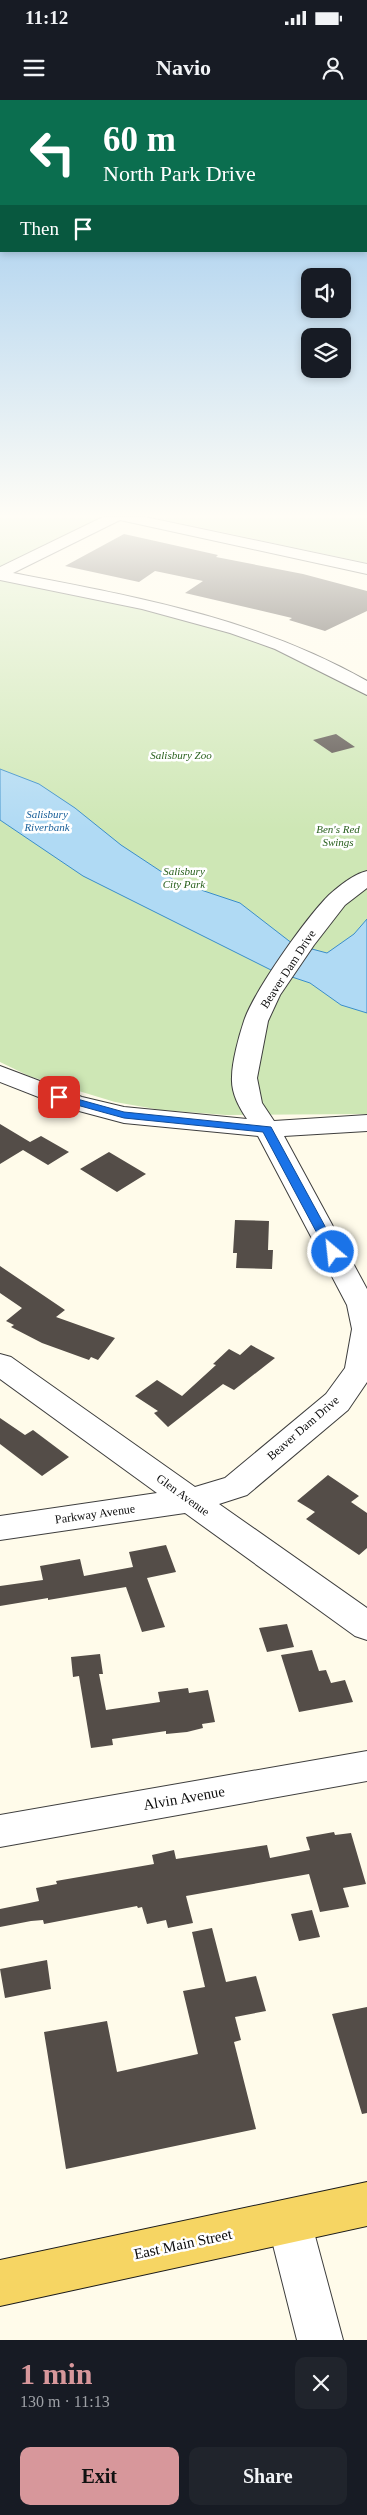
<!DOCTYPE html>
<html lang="en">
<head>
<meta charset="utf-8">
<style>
	:root { --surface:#171b24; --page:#20242c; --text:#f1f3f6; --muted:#9ea1a6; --accent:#d7979b }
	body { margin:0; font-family:Georgia,serif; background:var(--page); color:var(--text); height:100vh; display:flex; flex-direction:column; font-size:19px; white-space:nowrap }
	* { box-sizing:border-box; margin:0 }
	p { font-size:16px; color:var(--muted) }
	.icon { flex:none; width:28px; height:28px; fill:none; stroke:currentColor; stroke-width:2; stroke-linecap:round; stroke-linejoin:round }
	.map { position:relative; height:2240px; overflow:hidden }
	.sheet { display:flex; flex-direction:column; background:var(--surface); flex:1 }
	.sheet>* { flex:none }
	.hud { position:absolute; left:0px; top:0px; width:368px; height:152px; box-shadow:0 2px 8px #0003; background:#0b6e4f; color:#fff; overflow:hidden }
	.fabs { position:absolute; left:301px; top:168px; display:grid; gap:10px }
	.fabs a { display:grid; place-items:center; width:50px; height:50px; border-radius:10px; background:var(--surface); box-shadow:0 2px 8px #0003; font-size:25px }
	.pin { position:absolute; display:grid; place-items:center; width:42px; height:42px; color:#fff; margin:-21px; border-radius:10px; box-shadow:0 2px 8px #0006 }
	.me { position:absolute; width:55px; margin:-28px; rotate:332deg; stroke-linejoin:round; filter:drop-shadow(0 0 4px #0008) }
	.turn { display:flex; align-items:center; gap:18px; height:105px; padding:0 20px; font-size:22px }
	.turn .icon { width:65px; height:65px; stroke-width:2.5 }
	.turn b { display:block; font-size:35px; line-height:42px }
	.then { display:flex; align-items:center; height:48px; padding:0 20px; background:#0003; gap:10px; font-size:19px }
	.round { display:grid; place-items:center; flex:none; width:52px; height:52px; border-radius:10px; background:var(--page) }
	.overview { display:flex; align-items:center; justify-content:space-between; height:85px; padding:0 20px }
	h1 { font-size:30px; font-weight:600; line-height:38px; color:var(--accent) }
	.cta { display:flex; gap:10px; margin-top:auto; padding:10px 20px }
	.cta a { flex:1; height:58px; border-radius:10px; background:var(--accent); color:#111; font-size:20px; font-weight:600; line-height:58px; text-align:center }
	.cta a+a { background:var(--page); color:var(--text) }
	.status { display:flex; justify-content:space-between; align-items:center; height:35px; padding:0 25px; background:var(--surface); direction:ltr }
	.status svg { height:14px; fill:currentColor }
	header { display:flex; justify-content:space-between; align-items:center; height:65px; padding:0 20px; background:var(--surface); font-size:22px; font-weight:600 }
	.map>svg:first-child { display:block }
	.green { fill:#cee7b5 }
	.water { fill:#b0daf4; stroke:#398dca }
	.building { fill:#544d48 }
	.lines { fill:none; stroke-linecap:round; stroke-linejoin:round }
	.minor-casing { stroke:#3e3e3e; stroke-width:2 }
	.major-casing { stroke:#1c1c1c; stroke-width:2 }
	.minor { fill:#fff; fill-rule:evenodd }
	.major { fill:#f6d563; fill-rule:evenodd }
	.route { fill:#1a73e8; stroke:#114b97 }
	.labels { text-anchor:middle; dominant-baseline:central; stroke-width:5; stroke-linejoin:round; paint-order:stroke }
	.far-park-label { font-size:11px; font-style:italic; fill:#2a611e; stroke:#fff }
	.far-water-label { font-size:11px; font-style:italic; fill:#185f99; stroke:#fff }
	.street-label { font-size:12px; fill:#0b0b0b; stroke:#fff }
	.near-street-label { font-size:15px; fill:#0b0b0b; stroke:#fff }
</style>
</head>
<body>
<div class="status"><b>11:12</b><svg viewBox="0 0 49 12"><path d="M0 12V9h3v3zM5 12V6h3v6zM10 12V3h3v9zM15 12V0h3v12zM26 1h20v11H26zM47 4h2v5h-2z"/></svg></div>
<header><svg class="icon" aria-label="menu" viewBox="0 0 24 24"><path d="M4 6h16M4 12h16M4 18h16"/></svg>Navio<svg class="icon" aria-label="person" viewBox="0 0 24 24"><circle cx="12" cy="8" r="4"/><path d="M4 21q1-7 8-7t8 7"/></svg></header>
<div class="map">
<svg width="367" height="2240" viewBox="0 0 367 2240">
	<rect width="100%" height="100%" fill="#fffbea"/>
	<path class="green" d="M0,417H106L0,468Z
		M151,417H367V463Z
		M0,476L167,514L279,546L367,593V1014L226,1015L161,1010L115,1002L29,976L0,962Z"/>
	<path class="water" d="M0,669L39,684L75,708L121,745L177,782L240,803L293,844L327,853L354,834L367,819V913L341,905L310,883L271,870L83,776L0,720Z"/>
	<path class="building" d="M124,434L218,455L216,457L303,474L367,491V511L325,531L289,520L292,518L185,493L203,481L155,471L139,482L65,466Z
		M336,634L355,647L332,653L313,640Z
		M0,1024L30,1042L41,1036L69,1052L48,1065L23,1050L0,1064Z
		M109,1052L146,1074L117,1092L80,1069Z
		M235,1120L269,1121L268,1150H273L272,1169L236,1168L237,1153H233Z
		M0,1166L65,1210L56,1217L115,1238L98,1260L91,1257L89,1260L42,1243L11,1227L14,1225L6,1221L22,1208L0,1193Z
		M251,1245L275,1258L234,1290L223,1284L168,1327L154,1313L158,1311L135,1296L157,1280L182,1296L216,1265L213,1264L229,1249L240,1255Z
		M0,1318L25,1335L33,1330L69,1357L42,1376L0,1344Z
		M328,1375L359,1396L351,1402L367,1413V1448L359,1455L306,1419L315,1412L297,1401Z
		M166,1445L176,1472L147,1478L165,1527L142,1532L126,1487L48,1500V1498L0,1506V1486L43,1480L40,1466L80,1459L84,1476L133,1467L129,1452Z
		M287,1524L294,1547L267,1552L259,1528Z
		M312,1550L319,1571L326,1570L331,1583L345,1580L353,1602L299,1612L281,1555Z
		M100,1554L103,1574H99L106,1610L160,1602L158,1592L188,1588L189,1593L208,1590L215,1622L202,1624L203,1628L187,1632L166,1634V1631L112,1639L113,1645L91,1648L79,1576L73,1577L71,1557Z
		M334,1732L335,1735L351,1733L366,1784L343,1788L349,1807L320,1812L309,1774L186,1796L193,1823L168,1828L166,1820L147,1824L142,1807L138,1808L137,1806L44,1824L43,1820L31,1821L0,1827V1809L39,1801L36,1788L57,1784L56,1781L154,1764L152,1755L174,1750L176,1759L267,1745L270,1758L310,1750L306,1737Z
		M312,1810L320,1837L299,1841L291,1814Z
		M212,1828L226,1882L256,1876L266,1911L235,1917L241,1940L234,1942L256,2029L66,2069L44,1932L107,1921L117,1972L198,1954L183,1891L205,1887L192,1832Z
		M47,1860L51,1889L5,1898L0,1869Z
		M367,1907V2013L362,2014L332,1914Z"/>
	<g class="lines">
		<g class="minor-casing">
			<path id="minor" d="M103,417H145L367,464V474L120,420L13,473C137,497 256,518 367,581V595L275,549L230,533L142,509L0,480V467Z
				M367,771V788L345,805L314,845L280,895L268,921L257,978L262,1003L274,1021L367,1015V1031L284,1036L367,1189V1282L348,1310L247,1395L219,1404L367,1508V1540L355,1536L185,1413L0,1440V1416L157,1393L0,1279V1254L11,1257L195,1387L225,1378L326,1294L345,1268L352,1229L347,1205L258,1036L124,1023L64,1007L0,982V966L82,997L124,1007L247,1019C239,1007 231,993 232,977C232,962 239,936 244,921C254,891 306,818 329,795C339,786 354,774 367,771Z
				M367,1651V1681L0,1747V1715Z
				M289,2099L305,2105L311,2121L343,2240H297L267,2121L273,2105Z"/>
		</g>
		<g class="major-casing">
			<path id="major" d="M367,2082V2126L0,2206V2160Z"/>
		</g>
		<use href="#minor" class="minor"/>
		<use href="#major" class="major"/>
	</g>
	<linearGradient id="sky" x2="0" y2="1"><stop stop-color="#91c3ed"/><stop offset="0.57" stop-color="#fffdf6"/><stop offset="1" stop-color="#fffdf6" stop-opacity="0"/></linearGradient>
	<rect width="367" height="730" fill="url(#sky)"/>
	<path class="route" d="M59,994L124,1012L271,1027L339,1152L333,1156L327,1152L263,1032L124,1018L55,999L54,997Z"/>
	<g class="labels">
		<g class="far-park-label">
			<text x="181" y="655">Salisbury Zoo</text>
			<text x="338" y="729">Ben's Red<tspan x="338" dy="13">Swings</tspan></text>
			<text x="184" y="771">Salisbury<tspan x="184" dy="13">City Park</tspan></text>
		</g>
		<g class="far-water-label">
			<text x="47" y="714">Salisbury<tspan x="47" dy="13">Riverbank</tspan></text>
		</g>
		<g class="street-label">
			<text transform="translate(288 869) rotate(-57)">Beaver Dam Drive</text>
			<text transform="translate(303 1328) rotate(-41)">Beaver Dam Drive</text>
			<text transform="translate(183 1395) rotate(36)">Glen Avenue</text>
			<text transform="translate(95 1414) rotate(-8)">Parkway Avenue</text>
		</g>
		<g class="near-street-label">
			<text transform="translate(184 1698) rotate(-10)">Alvin Avenue</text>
			<text transform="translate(183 2144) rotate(-12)">East Main Street</text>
		</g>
	</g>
</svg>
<div class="fabs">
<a><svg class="icon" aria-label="sound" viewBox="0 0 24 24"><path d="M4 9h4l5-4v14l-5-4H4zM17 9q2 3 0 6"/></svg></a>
<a><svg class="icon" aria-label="layers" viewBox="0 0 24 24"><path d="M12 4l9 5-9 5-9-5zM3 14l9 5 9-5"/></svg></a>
</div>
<div class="pin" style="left:59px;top:997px;background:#d93025"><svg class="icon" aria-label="arrive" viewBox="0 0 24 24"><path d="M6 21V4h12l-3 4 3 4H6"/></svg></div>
<svg class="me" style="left:333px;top:1152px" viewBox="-20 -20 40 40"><circle r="17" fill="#1a73e8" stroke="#fff" stroke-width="3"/><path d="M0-11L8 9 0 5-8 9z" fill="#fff"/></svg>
<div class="hud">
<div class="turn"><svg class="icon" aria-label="left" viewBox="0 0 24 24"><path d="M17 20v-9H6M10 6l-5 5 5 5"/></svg><div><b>60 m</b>North Park Drive</div></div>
<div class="then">Then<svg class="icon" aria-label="arrive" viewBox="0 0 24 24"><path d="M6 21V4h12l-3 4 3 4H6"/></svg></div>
</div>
</div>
<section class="sheet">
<div class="overview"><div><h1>1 min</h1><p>130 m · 11:13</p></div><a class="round"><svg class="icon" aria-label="close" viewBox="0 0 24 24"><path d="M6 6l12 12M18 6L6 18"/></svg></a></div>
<div class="cta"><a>Exit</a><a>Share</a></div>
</section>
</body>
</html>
